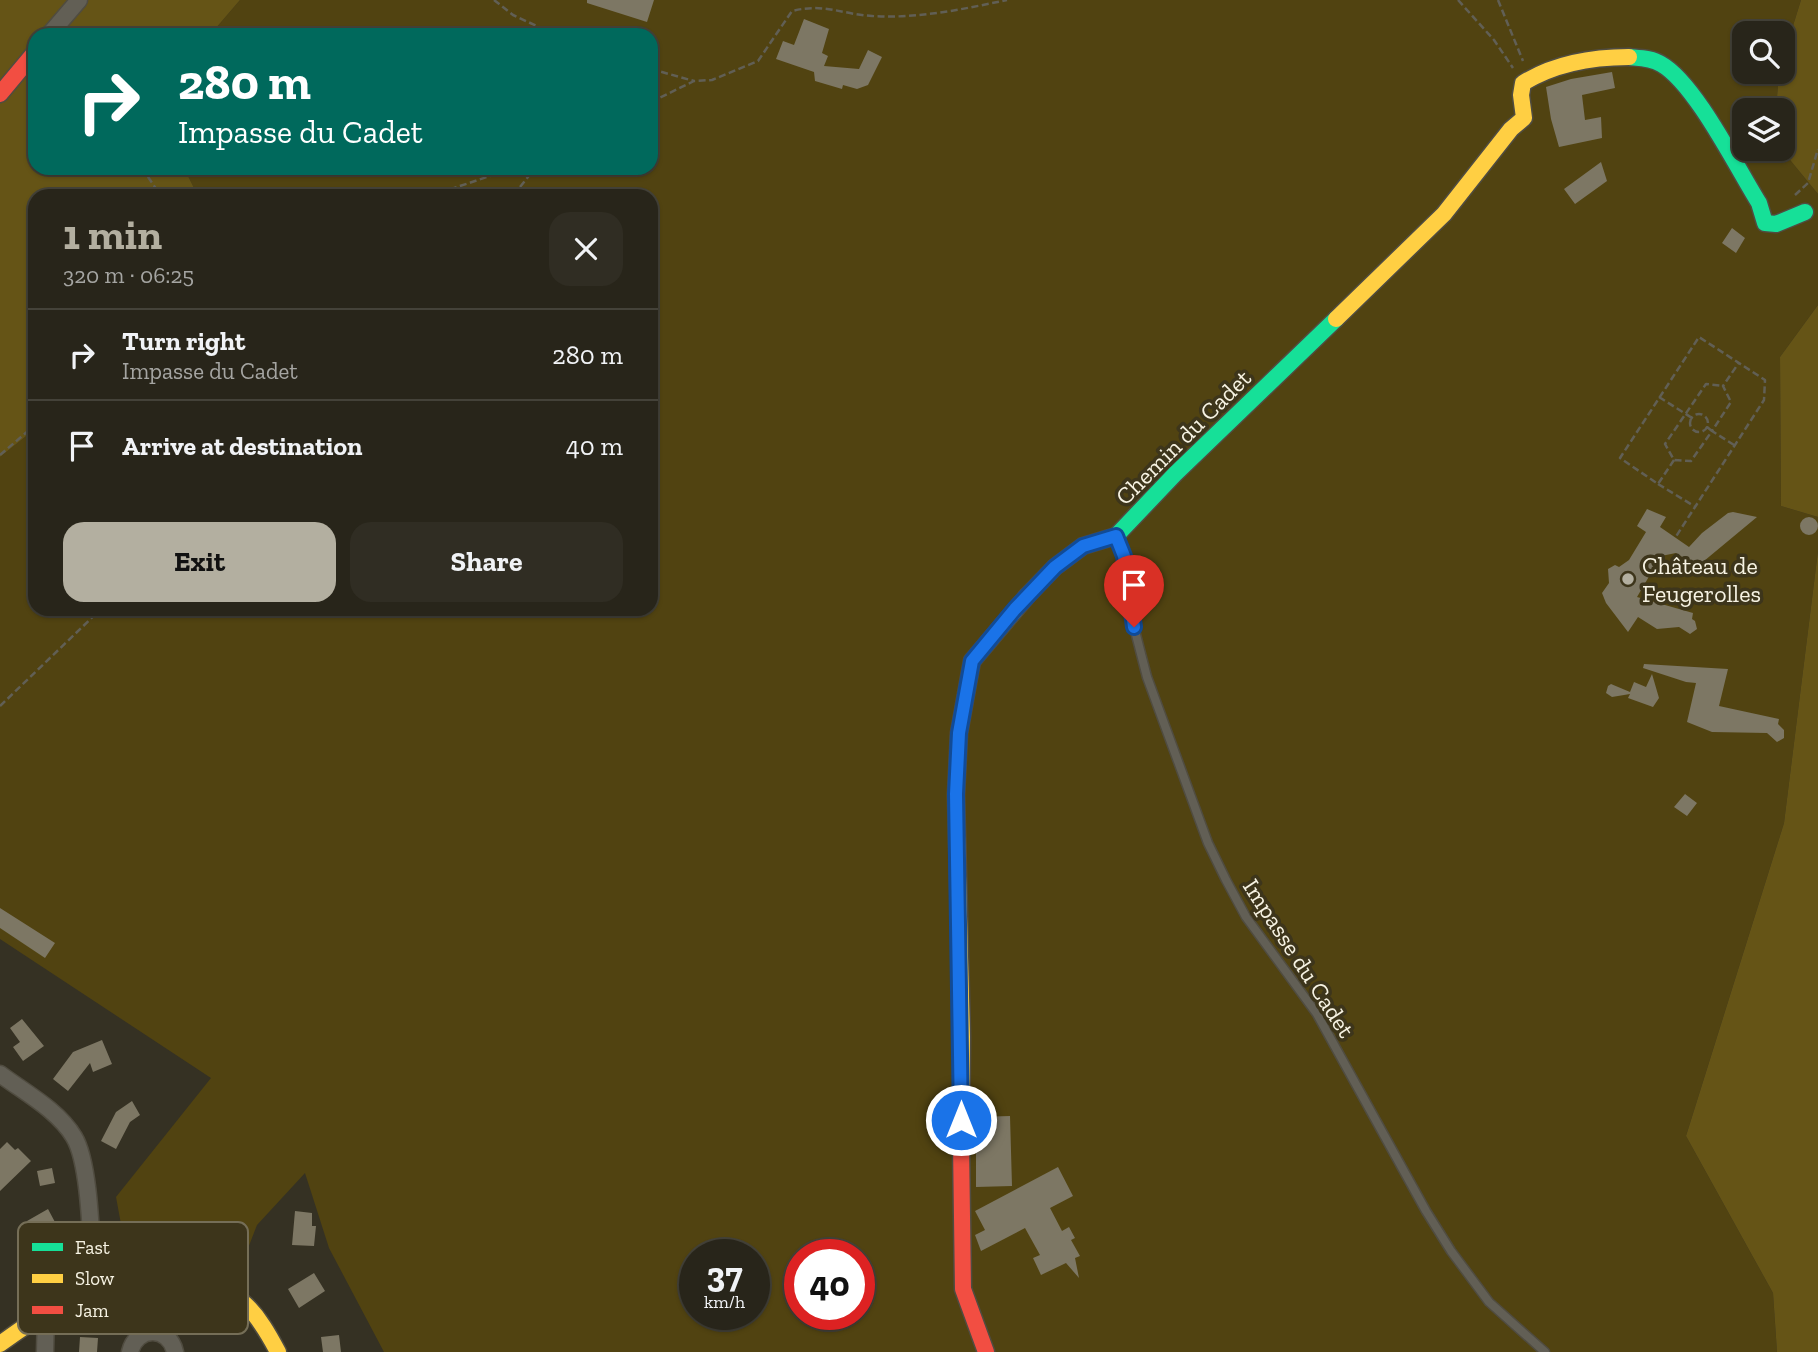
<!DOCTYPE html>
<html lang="en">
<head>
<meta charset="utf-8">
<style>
	:root { --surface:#28251a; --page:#302d23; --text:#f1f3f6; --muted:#a5a5a2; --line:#444239; --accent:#b3afa0 }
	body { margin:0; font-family:"Zilla Slab",serif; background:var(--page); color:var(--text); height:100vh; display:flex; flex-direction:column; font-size:26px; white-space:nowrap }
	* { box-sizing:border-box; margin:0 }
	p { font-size:23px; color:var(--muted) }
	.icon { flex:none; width:38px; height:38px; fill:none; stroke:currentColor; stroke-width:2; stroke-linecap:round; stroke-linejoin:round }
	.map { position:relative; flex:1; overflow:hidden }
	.sheet { position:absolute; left:28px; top:189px; width:630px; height:427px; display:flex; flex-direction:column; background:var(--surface); border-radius:21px; box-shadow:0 2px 5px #0004,0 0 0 2px var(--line) }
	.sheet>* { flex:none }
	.hud { position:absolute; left:28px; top:28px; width:630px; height:147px; border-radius:21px; box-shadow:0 2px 5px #0004,0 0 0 2px var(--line); background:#00695c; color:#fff; overflow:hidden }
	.controls { position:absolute; left:1732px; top:21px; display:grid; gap:14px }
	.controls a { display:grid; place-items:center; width:63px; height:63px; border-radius:14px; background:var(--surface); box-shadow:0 2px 5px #0004,0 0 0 2px var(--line); font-size:35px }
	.speed { position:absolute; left:679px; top:1239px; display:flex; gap:14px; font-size:35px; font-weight:700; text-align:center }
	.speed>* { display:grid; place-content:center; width:91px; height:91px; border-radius:50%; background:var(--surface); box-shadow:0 2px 5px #0004,0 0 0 2px var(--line); line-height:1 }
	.speed small { font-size:18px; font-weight:400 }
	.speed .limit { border:10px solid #d22; background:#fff; color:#111 }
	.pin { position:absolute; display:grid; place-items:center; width:60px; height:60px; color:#fff; margin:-72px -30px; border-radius:50% 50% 50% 0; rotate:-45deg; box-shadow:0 0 7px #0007 }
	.pin .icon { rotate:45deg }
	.me { position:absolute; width:77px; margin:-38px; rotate:0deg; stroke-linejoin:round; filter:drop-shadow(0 0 5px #0008) }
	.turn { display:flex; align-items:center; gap:24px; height:147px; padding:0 35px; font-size:32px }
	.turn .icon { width:91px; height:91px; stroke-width:2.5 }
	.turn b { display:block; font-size:49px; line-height:60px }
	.round { display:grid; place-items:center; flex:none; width:74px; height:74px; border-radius:21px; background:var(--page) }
	.head { display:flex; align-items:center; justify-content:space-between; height:119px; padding:0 35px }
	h1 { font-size:42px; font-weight:800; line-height:52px; color:var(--accent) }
	.cta { display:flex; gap:14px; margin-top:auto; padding:14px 35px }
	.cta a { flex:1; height:80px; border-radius:21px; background:var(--accent); color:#111; font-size:28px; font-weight:800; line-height:80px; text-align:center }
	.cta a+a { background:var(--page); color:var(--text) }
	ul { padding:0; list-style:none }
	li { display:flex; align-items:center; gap:21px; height:91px; padding:0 35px; border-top:2px solid var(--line) }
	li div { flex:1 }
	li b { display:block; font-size:26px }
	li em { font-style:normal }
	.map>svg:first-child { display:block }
	.green { fill:#514311; fill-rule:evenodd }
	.forest { fill:#655416 }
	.building { fill:#7d7764 }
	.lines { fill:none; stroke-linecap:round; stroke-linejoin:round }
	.lane-casing { stroke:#504c40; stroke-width:11 }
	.street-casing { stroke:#504c40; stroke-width:19 }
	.fast-casing { stroke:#504c40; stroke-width:19 }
	.slow-casing { stroke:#504c40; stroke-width:19 }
	.jam-casing { stroke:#504c40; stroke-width:19 }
	.path { stroke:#615f55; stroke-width:2.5; stroke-dasharray:7 3.5; stroke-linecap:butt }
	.lane { stroke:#625f55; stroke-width:8 }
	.street { stroke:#625f55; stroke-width:16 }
	.fast { stroke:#16e098; stroke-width:16 }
	.slow { stroke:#ffcf43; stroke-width:16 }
	.jam { stroke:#f24e42; stroke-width:16 }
	.route-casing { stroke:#114b97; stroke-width:18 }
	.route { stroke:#1a73e8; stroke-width:12 }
	.poi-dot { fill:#b3afa0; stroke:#3d351b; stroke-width:2.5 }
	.labels { text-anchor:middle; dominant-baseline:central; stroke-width:7; stroke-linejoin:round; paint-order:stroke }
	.street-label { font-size:24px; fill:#f7f3e3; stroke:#3d351b }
	.poi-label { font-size:24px; fill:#f7f3e3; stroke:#3d351b; text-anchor:start }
	.key { fill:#3d351b; stroke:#756e57; stroke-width:2 }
	.key-label { font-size:19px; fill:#f7f3e3 }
</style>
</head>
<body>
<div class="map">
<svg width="1818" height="1352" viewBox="0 0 1818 1352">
	<rect width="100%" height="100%" fill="#353123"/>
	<path class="green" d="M240,0H1801L1783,58V33H1745V72H1779L1776,110H1745V149H1781L1818,194V305L1780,357L1781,506L1818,517V551L1784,823L1686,1136L1773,1293L1777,1352H384L329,1248L305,1173L257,1225L235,1282L196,1266L128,1262L116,1197L211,1078L0,939V457L35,429V609H651V196H198L184,168H651V35H210ZM695,1255H754V1314H695ZM800,1255H859V1314H800Z"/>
	<path class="forest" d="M0,0H240L210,35H35V168H184L198,196H35V429L0,457Z
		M1801,0H1818V194L1781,149H1783V110H1776L1779,72H1783V58Z
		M1818,305V517L1781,506L1780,357Z
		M1818,551V1352H1777L1773,1293L1686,1136L1784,823Z"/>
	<path class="building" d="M587,0H654L647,22L587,3Z
		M804,19L829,29L822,53L828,56L824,66L859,69L868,50L882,57L868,85L857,89L843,85L842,89L815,81L814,72L776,59L783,41L794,45Z
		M1612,72L1615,88L1582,95L1585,120L1601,117L1602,138L1559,147L1551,119L1546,87L1571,79Z
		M1601,162L1607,181L1575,204L1564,189Z
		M1732,228L1745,238L1736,253L1722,243Z
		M1647,509L1666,517L1660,527L1689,547L1702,533L1728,513L1733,512L1757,517L1704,561L1702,570L1676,553L1661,556L1637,597L1693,613L1692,619L1695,621L1697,629L1690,634L1679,627L1657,629L1638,617L1628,632L1606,603L1602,593L1609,583L1608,569L1615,565L1619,567L1629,560L1646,532L1637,526Z
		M1800 526a9 9 0 1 1 18 0a9 9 0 1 1-18 0Z
		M1644,664L1728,669L1719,706L1779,719L1778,724L1784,730V738L1777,742L1767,733L1712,732L1687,722L1696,683L1686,682L1643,668Z
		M1652,674L1659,698L1653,707L1628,698L1630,694L1612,697L1606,693L1608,686L1611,684L1630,692L1634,682L1646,687Z
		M1685,794L1697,803L1687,816L1674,807Z
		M0,908L55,943L45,958L0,928Z
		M22,1019L44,1046L23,1061L13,1047L20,1042L10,1028Z
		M102,1040L112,1064L93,1072L90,1063L68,1091L53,1079L73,1052Z
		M132,1101L140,1115L130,1122L116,1149L101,1141L116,1112Z
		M1010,1116L1012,1186L976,1187V1117Z
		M7,1142L15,1150L18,1148L31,1161L0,1191V1149Z
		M1058,1167L1073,1196L1050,1208L1062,1231L1069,1227L1075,1238L1071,1240L1080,1256L1075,1258L1079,1278L1066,1263L1041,1275L1033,1258L1040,1255L1025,1228L981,1251L975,1235L985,1230L975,1211Z
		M52,1168L55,1183L40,1186L37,1171Z
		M48,1209L56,1224L45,1229L57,1253L40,1262L29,1244L31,1243L22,1227L29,1224L27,1221Z
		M295,1211L312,1213V1226H316L314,1246L292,1245Z
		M314,1273L325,1291L299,1308L288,1289Z
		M339,1335L341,1352H323L321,1337Z
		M80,1337L98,1338L97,1352H79Z"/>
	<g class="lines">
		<g class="lane-casing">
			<path id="lane" d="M1116,537L1124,556L1134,627L1147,677L1208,843L1226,880L1246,917L1317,1014L1426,1211L1451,1251L1489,1302L1545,1352"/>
		</g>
		<g class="street-casing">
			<path id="street" d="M49,35L79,0
				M0,1074C24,1092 58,1110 74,1137C91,1165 91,1249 94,1286
				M45,1352L46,1313
				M130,1352C136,1326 169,1325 175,1352"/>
		</g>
		<g class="fast-casing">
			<path id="fast" d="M1629,57C1640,58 1652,58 1661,64C1695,83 1737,168 1759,203L1765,223L1776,224L1805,212
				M1027,596L1055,567L1083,546L1116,536L1175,474L1336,319"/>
		</g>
		<g class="slow-casing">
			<path id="slow" d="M1336,319L1444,214L1511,129L1524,118L1521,95L1523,83C1554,64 1593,57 1629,57
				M961,1144L962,1037L956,795L959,733L972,661L1027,596
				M0,1344C36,1319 73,1290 114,1276C155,1263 213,1274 245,1304C259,1317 269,1335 278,1352"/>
		</g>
		<g class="jam-casing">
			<path id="jam" d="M0,94L35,52
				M961,1144L963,1289L986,1352"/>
		</g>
		<path class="path" d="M494,0L513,15L556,35
			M1458,0L1494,40L1513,68
			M1498,0L1523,61
			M651,69L694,81
			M651,102L694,81L712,80L758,61L792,11C824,3 841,14 872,16C917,19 964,9 1007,0
			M142,168L161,196
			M1795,195L1808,183L1818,149
			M430,196L514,168
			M516,196V192L535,168
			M1659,397L1692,418
			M1690 423a9 9 0 1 1 18 0a9 9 0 1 1-18 0Z
			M1707,427L1712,431L1691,461L1674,460L1665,444L1706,384L1723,386
			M1734,445L1712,431L1731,402L1723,386L1738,364
			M0,455L35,425
			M1674,460L1658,484L1620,458L1699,337L1765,380L1764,400L1675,538
			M1658,484L1694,506
			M0,706L101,609"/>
		<use href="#lane" class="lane"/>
		<use href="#street" class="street"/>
		<use href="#fast" class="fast"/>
		<use href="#slow" class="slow"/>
		<use href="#jam" class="jam"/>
	</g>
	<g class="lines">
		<g class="route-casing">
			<path id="route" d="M961,1120L956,794L959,733L972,661L1015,609L1055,567L1083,546L1116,536L1124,556L1134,627"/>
		</g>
		<use href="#route" class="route"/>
	</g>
	<circle class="poi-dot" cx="1628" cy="579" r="7"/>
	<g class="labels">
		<g class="street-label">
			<text transform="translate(1183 437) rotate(-45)">Chemin du Cadet</text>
			<text transform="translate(1299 958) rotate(57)">Impasse du Cadet</text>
		</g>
		<g class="poi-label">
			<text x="1642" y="565">Château de<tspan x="1642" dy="28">Feugerolles</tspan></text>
		</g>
	</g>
	<rect x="18" y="1222" width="230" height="112" rx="10" class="key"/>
	<rect x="32" y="1243" width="31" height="8" fill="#16e098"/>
	<rect x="32" y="1274" width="31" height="9" fill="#ffcf43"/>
	<rect x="32" y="1306" width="31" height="8" fill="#f24e42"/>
	<g class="key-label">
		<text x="75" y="1254">Fast</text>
		<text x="75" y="1285">Slow</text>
		<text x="75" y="1317">Jam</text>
	</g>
</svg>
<div class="controls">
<a><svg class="icon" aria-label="search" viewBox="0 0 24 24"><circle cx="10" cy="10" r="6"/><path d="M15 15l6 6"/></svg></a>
<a><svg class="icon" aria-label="layers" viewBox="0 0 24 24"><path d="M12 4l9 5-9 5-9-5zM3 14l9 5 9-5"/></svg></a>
</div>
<div class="speed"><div>37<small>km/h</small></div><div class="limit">40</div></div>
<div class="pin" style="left:1134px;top:627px;background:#d93025"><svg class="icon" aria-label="arrive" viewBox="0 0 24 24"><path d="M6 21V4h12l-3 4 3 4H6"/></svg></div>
<svg class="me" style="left:961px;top:1120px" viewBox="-20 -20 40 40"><circle r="17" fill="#1a73e8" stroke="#fff" stroke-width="3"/><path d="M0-11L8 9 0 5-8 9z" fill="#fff"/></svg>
<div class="hud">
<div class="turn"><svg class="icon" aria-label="right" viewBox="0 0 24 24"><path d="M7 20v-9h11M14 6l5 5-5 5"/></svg><div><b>280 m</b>Impasse du Cadet</div></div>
</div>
<section class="sheet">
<div class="head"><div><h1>1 min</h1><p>320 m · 06:25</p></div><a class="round"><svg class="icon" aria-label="close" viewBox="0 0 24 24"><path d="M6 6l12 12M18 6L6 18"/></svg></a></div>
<ul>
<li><svg class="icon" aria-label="right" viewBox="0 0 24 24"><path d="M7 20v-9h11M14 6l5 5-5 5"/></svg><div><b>Turn right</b><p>Impasse du Cadet</p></div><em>280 m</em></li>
<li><svg class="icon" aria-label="arrive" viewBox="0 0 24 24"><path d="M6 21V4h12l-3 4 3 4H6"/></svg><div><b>Arrive at destination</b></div><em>40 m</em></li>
</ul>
<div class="cta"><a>Exit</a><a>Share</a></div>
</section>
</div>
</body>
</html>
